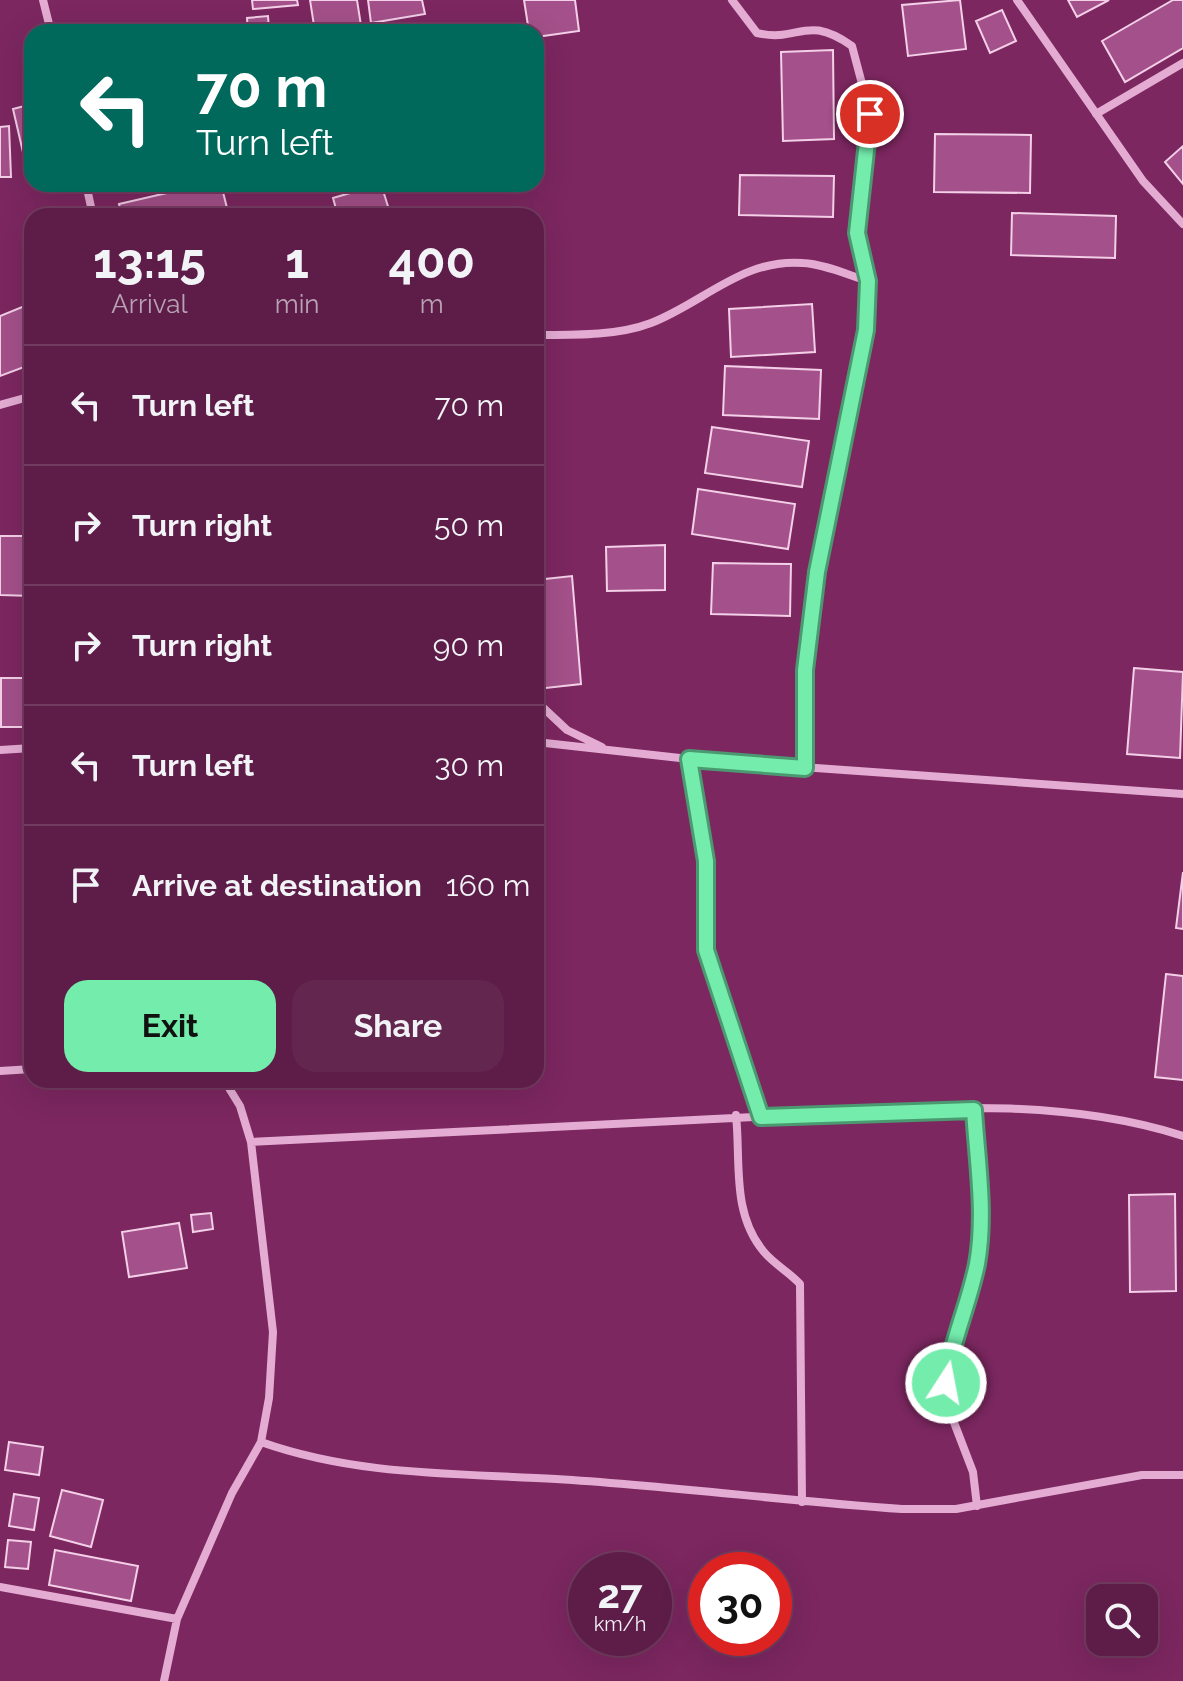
<!DOCTYPE html>
<html lang="en">
<head>
<meta charset="utf-8">
<style>
	:root { --surface:#5d1d48; --page:#63264f; --text:#f1f3f6; --muted:#b9a2b4; --line:#723b60; --accent:#73ecac }
	body { margin:0; font-family:Raleway,sans-serif; background:var(--page); color:var(--text); height:100vh; display:flex; flex-direction:column; font-size:30px; white-space:nowrap }
	* { box-sizing:border-box; margin:0 }
	p { font-size:26px; color:var(--muted) }
	.icon { flex:none; width:44px; height:44px; fill:none; stroke:currentColor; stroke-width:2; stroke-linecap:round; stroke-linejoin:round }
	.map { position:relative; flex:1; overflow:hidden }
	.sheet { position:absolute; left:24px; top:208px; width:520px; height:880px; display:flex; flex-direction:column; background:var(--surface); border-radius:24px; box-shadow:0 8px 32px #0002,0 0 0 2px var(--line) }
	.sheet>* { flex:none }
	.banner { position:absolute; left:24px; top:24px; width:520px; height:168px; border-radius:24px; box-shadow:0 8px 32px #0002,0 0 0 2px var(--line); background:#00695c; color:#fff; overflow:hidden }
	.controls { position:absolute; left:1086px; top:1584px; display:grid; gap:16px }
	.controls a { display:grid; place-items:center; width:72px; height:72px; border-radius:16px; background:var(--surface); box-shadow:0 8px 32px #0002,0 0 0 2px var(--line); font-size:40px }
	.speed { position:absolute; left:568px; top:1552px; display:flex; gap:16px; font-size:40px; font-weight:700; text-align:center }
	.speed>* { display:grid; place-content:center; width:104px; height:104px; border-radius:50%; background:var(--surface); box-shadow:0 8px 32px #0002,0 0 0 2px var(--line); line-height:1 }
	.speed small { font-size:20px; font-weight:400 }
	.speed .limit { border:12px solid #d22; background:#fff; color:#111 }
	.pin { position:absolute; display:grid; place-items:center; width:68px; height:68px; color:#fff; margin:-34px; border:4px solid #fff; border-radius:50%; box-shadow:0 2px 8px #0007 }
	.me { position:absolute; width:88px; margin:-44px; rotate:11deg; stroke-linejoin:round; filter:drop-shadow(0 0 6px #0008) }
	.turn { display:flex; align-items:center; gap:28px; height:168px; padding:0 40px; font-size:36px }
	.turn .icon { width:104px; height:104px; stroke-width:2.5 }
	.turn b { display:block; font-size:56px; line-height:68px }
	.eta { display:flex; justify-content:space-evenly; align-items:center; height:136px; text-align:center }
	.eta b { font-size:48px; font-weight:700; line-height:56px }
	.action { display:flex; gap:16px; margin-top:auto; padding:16px 40px }
	.action a { flex:1; height:92px; border-radius:24px; background:var(--accent); color:#111; font-size:32px; font-weight:700; line-height:92px; text-align:center }
	.action a+a { background:var(--page); color:var(--text) }
	ul { padding:0; list-style:none }
	li { display:flex; align-items:center; gap:24px; height:120px; padding:0 40px; border-top:2px solid var(--line) }
	li div { flex:1 }
	li b { display:block; font-size:30px }
	li em { font-style:normal }
	.map>svg:first-child { display:block }
	.building { fill:#a4508a; stroke:#f3cfe8; stroke-width:2 }
	.lines { fill:none; stroke-linecap:round; stroke-linejoin:round }
	.street { stroke:#e4acd3; stroke-width:8 }
	.route-casing { stroke:#4b9970; stroke-width:20 }
	.route { stroke:#73ecac; stroke-width:14 }
</style>
</head>
<body>
<div class="map">
<svg width="1183" height="1681" viewBox="0 0 1183 1681">
	<rect width="100%" height="100%" fill="#7c2760"/>
	<path class="building" d="M252,0H297L298,5L253,9Z
		M310,0H357L362,32H315Z
		M368,0H422L425,14L371,23Z
		M524,0H575L579,31L536,37V32H529Z
		M960,0L966,49L908,56L902,5Z
		M1068,0H1109L1077,17Z
		M1173,0H1183V48L1125,82L1102,41Z
		M1002,10L1016,41L990,53L976,21Z
		M268,16L269,30L248,32L247,18Z
		M158,24L159,32H113Z
		M833,50L834,139L783,141L781,52Z
		M32,104V174H28L13,109Z
		M9,126L11,177H0V127Z
		M935,134L1031,135L1030,193L934,192Z
		M1183,146V184L1165,162Z
		M740,175L834,176L833,217L739,215Z
		M206,184H221L229,216H122L119,204Z
		M381,184L391,216H338L333,198Z
		M1012,213L1116,216L1115,258L1011,255Z
		M32,303V364L0,376V316Z
		M812,304L815,352L731,357L729,309Z
		M725,366L821,370L819,419L723,415Z
		M712,427L809,441L802,487L705,473Z
		M698,489L795,504L788,549L692,534Z
		M0,536H32V596L0,595Z
		M665,545V590L607,591L606,547Z
		M713,563L791,564L790,616L711,614Z
		M572,576L581,684L537,689L536,580Z
		M1134,668L1183,672L1180,758L1127,754Z
		M1,678H32V727H1Z
		M1183,872V929L1176,928Z
		M1166,974L1183,976V1080L1155,1077Z
		M1175,1194L1176,1291L1130,1292L1129,1195Z
		M211,1213L213,1229L193,1232L191,1215Z
		M179,1223L187,1268L129,1277L122,1232Z
		M9,1442L43,1447L39,1475L5,1470Z
		M62,1490L103,1500L91,1547L50,1536Z
		M14,1494L39,1498L34,1530L9,1526Z
		M8,1540L31,1542L28,1569L5,1567Z
		M55,1550L138,1566L131,1601L49,1585Z"/>
	<g class="lines">
		<path class="street" d="M43,0L51,32
			M732,0L757,33C800,43 805,13 852,46L870,114L857,233L868,281L866,330L817,572L805,670V768
			M1017,0L1143,181L1183,224
			M1096,114L1183,63
			M86,184L93,216
			M536,335C573,335 617,336 651,323C703,303 743,258 803,263C824,264 848,275 868,281
			M536,352L541,335
			M0,405L32,396
			M536,701L567,730L602,747
			M536,742L689,759L1183,794
			M0,750L32,748
			M689,759L706,861V950L761,1117
			M0,1071L32,1069
			M974,1110L980,1226L977,1261L949,1358L946,1383L950,1412L973,1472L977,1506
			M736,1115C741,1161 731,1213 764,1252C774,1264 789,1272 800,1284L802,1502
			M251,1142C426,1132 601,1123 775,1116C910,1110 1053,1094 1183,1136
			M261,1442C357,1476 455,1473 556,1479C671,1486 786,1501 902,1509H956L1142,1475H1183
			M0,1587L177,1619
			M164,1681L177,1619L232,1493L261,1442L269,1398L273,1332L251,1142L240,1106L224,1080"/>
	</g>
	<g class="lines">
		<g class="route-casing">
			<path id="route" d="M870,114L857,233L868,281L866,330L817,572L805,670V768L689,759L706,861V950L761,1117L974,1110C977,1160 986,1214 977,1264C969,1304 951,1342 946,1383"/>
		</g>
		<use href="#route" class="route"/>
	</g>
</svg>
<div class="controls">
<a><svg class="icon" aria-label="search" viewBox="0 0 24 24"><circle cx="10" cy="10" r="6"/><path d="M15 15l6 6"/></svg></a>
</div>
<div class="speed"><div>27<small>km/h</small></div><div class="limit">30</div></div>
<div class="pin" style="left:870px;top:114px;background:#d93025"><svg class="icon" aria-label="arrive" viewBox="0 0 24 24"><path d="M6 21V4h12l-3 4 3 4H6"/></svg></div>
<svg class="me" style="left:946px;top:1383px" viewBox="-20 -20 40 40"><circle r="17" fill="#73ecac" stroke="#fff" stroke-width="3"/><path d="M0-11L8 9 0 5-8 9z" fill="#fff"/></svg>
<div class="banner">
<div class="turn"><svg class="icon" aria-label="left" viewBox="0 0 24 24"><path d="M17 20v-9H6M10 6l-5 5 5 5"/></svg><div><b>70 m</b>Turn left</div></div>
</div>
<section class="sheet">
<div class="eta">
<div><b>13:15</b><p>Arrival</p></div>
<div><b>1</b><p>min</p></div>
<div><b>400</b><p>m</p></div>
</div>
<ul>
<li><svg class="icon" aria-label="left" viewBox="0 0 24 24"><path d="M17 20v-9H6M10 6l-5 5 5 5"/></svg><div><b>Turn left</b></div><em>70 m</em></li>
<li><svg class="icon" aria-label="right" viewBox="0 0 24 24"><path d="M7 20v-9h11M14 6l5 5-5 5"/></svg><div><b>Turn right</b></div><em>50 m</em></li>
<li><svg class="icon" aria-label="right" viewBox="0 0 24 24"><path d="M7 20v-9h11M14 6l5 5-5 5"/></svg><div><b>Turn right</b></div><em>90 m</em></li>
<li><svg class="icon" aria-label="left" viewBox="0 0 24 24"><path d="M17 20v-9H6M10 6l-5 5 5 5"/></svg><div><b>Turn left</b></div><em>30 m</em></li>
<li><svg class="icon" aria-label="arrive" viewBox="0 0 24 24"><path d="M6 21V4h12l-3 4 3 4H6"/></svg><div><b>Arrive at destination</b></div><em>160 m</em></li>
</ul>
<div class="action"><a>Exit</a><a>Share</a></div>
</section>
</div>
</body>
</html>
